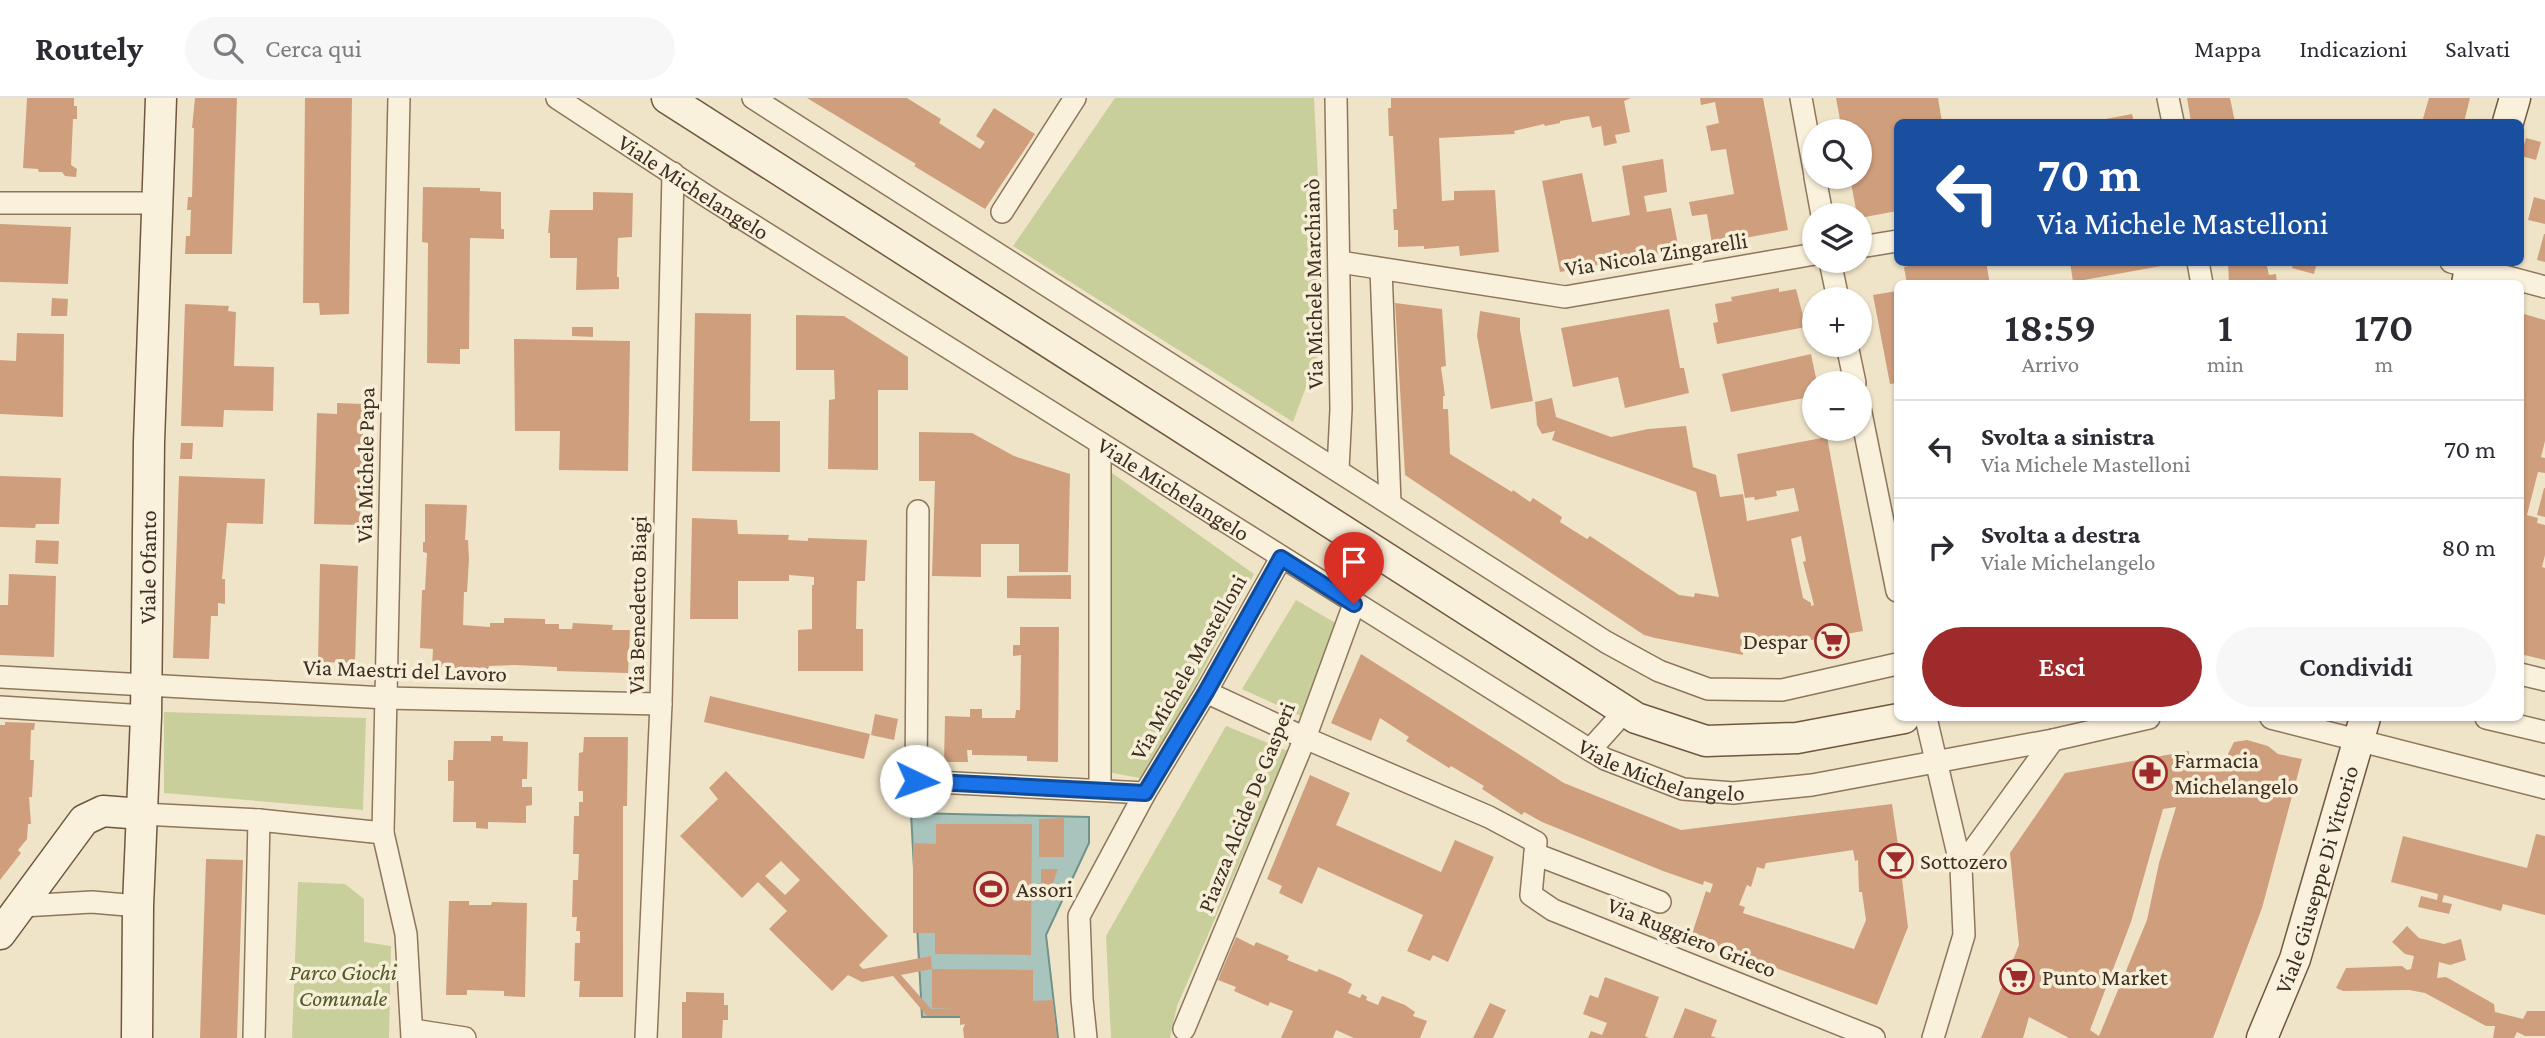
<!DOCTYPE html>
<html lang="it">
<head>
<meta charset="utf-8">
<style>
	:root { --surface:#fff; --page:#f7f7f7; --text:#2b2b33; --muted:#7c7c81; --line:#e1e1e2; --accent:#9e2a2b }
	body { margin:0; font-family:"Crimson Pro",serif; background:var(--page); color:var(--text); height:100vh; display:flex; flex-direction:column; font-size:26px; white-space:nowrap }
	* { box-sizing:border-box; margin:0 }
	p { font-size:23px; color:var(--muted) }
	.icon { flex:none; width:38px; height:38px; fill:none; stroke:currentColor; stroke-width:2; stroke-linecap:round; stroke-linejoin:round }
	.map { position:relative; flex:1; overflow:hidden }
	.panel { position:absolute; left:1894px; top:182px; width:630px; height:441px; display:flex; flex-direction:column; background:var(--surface); border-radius:10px; box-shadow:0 2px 5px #0004 }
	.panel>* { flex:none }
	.banner { position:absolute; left:1894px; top:21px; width:630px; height:147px; border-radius:10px; box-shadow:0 2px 5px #0004; background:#1a4fa0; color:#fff; overflow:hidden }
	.controls { position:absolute; left:1802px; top:21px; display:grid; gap:14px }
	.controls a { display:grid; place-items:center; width:70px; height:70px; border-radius:50%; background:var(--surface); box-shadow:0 2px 5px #0004; font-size:35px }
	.pin { position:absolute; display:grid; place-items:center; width:60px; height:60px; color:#fff; margin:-72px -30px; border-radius:50% 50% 50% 0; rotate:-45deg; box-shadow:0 0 7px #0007 }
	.pin .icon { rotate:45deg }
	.me { position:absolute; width:77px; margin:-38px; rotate:93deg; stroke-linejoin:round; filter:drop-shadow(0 0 5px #0008) }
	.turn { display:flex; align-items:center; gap:24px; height:147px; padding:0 28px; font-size:32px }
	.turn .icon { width:91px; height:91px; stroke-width:2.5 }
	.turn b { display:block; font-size:49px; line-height:60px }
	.eta { display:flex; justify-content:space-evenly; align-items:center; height:119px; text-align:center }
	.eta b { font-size:42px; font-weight:600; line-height:49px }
	.button { display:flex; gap:14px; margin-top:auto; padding:14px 28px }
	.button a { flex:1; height:80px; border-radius:42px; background:var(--accent); color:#fff; font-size:28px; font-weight:600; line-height:80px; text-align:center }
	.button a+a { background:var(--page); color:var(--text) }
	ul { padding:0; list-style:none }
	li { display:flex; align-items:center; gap:21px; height:98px; padding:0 28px; border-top:2px solid var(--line) }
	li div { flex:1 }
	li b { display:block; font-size:26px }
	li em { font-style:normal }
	header { display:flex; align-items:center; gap:42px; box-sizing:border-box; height:98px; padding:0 35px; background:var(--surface); border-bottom:2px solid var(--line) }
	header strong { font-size:33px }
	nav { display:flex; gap:38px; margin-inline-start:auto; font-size:24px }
	.search { width:490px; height:63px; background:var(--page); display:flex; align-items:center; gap:18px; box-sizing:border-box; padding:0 24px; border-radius:38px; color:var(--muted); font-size:26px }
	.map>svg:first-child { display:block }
	.green { fill:#c9cf9b }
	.water { fill:#a9c4bc; stroke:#6f938a; stroke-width:2 }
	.building { fill:#cf9f7d; fill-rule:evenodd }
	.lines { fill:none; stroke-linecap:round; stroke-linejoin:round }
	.street-casing { stroke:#8d765c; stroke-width:24 }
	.secondary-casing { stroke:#6f573f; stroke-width:33 }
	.street { stroke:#faf1dc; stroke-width:21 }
	.secondary { stroke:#faf1dc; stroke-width:30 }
	.route-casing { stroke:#114b97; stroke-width:18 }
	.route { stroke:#1a73e8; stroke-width:12 }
	.labels { text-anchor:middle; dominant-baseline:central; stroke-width:7; stroke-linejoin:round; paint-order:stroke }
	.street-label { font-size:23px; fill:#3d2e20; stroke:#f7eed8 }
	.poi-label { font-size:23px; fill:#3d2e20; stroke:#f7eed8; text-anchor:start }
	.park-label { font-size:23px; font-style:italic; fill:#4d5a26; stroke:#f7eed8 }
</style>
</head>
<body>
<header>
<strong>Routely</strong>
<div class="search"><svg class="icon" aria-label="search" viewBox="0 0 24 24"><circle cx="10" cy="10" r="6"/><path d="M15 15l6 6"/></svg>Cerca qui</div>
<nav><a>Mappa</a><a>Indicazioni</a><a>Salvati</a></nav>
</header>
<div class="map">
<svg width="2545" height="940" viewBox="0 0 2545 940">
	<rect width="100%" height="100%" fill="#f0e4c8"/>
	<path class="green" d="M1115,0H1314L1326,235L1293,324L1013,148Z
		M1112,375L1254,476L1145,681L1107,674Z
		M1296,502L1339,527L1303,619L1242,591Z
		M164,614L366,620L363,712L164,695Z
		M1226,628L1288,653L1177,908L1170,940H1111L1106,838Z
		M298,784L345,786L364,801V844L391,848L389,940H292Z"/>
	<path class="water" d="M911,715L1089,719V745L1046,837L1058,940H979L960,919H922Z"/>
	<path class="building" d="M27,0H74V8H77V21H73L71,67L77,71L76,79L65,78L62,74H39L38,71L23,70Z
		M195,0H237L232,156H185L186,138H190L191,112H187L188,99H192L194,30H192Z
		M305,0H352L349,216L320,217L319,205H303Z
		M807,0H907L941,21L939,25L980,51L985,44L976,38L994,10L1035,36L985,111L914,68L916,66Z
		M1391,0H1631L1624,3L1630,34L1615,37L1617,45L1604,48L1601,28L1592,30L1589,18L1560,23V25L1545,28L1544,26L1514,33L1515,36L1439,40L1442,103L1454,102V93L1495,92L1499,154L1460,158L1459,148L1424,151V148L1398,149V132H1394L1393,111H1397L1393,38H1389L1388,10H1391Z
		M1700,0H1763L1788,132L1712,146L1707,116L1692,118L1689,104L1734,96L1726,51L1711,53L1706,28L1719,25L1715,4L1701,7Z
		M1836,0H1938L1942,24H1897V113L1860,120V117H1857L1850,79H1860V33H1842Z
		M2187,0H2230L2235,24H2191Z
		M2429,0H2470L2464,24H2422Z
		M2132,16L2134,24H2096L2095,23Z
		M2526,40L2541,44L2536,62L2521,58Z
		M1663,61L1667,94L1644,98L1647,114L1671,110L1679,152L1560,174L1542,83L1582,75L1592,124L1630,117L1622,68Z
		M423,89L480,90V93L501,94V131H504V141L470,140L469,251H460V266L427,265L428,145L422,144Z
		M593,94L633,95L632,139L618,140L617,179H619V191L576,192L577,160H550V135H548L550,112H593Z
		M2534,99L2545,102V126L2528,122Z
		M0,126L71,129L68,186L0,184Z
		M2544,136H2545V164L2537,162Z
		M1930,164H1986L1990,186H1907L1904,169Z
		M2070,164H2160L2161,168L2073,184Z
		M2228,164H2266L2269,177L2276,176L2277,186H2229Z
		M2293,164H2317L2314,176L2292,170Z
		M1779,190V194L1796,191L1806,229L1717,246L1713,225L1718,224L1715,206L1732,203L1731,199Z
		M1897,193V285L1890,286L1873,197Z
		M52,200L68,201L67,218H51Z
		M1395,205L1442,211L1446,268L1441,269L1445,298H1443V311H1448L1450,356L1512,394L1513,392L1530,404L1533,400L1562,419L1560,424L1587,441L1590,438L1679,497L1694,499L1695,495L1719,499L1696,394L1552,342L1555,333L1542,336L1537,327L1535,304L1552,300L1556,319L1611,339L1648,331L1686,328L1693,369L1716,377L1720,399L1743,396L1747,423L1799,413L1794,390L1776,393L1777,398L1755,402L1754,399L1745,400L1737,356L1827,339L1863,533L1743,554V557L1655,540L1644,537L1405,377ZM1801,438L1806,463L1803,464L1814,507L1811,508V505L1803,500L1791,441Z
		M185,206L229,208L228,213L236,214L234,268L274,269L273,313L224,312L223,329L181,328Z
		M1669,211L1680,270H1684L1689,295L1625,310L1618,279L1573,289L1561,230Z
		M1480,213L1520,220V232L1533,303L1491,311L1477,238Z
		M695,215L751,216L750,323H780V374L692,373Z
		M2524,216L2545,222V343L2541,359L2545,360V375L2538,374L2527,417L2538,420L2537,425L2545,427V457L2542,469L2545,470V562L2520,556V233Z
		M796,217L844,218L908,259V292H878V372L828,371L829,302L835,301L834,272H796Z
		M572,229H593V239L572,238Z
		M17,235L64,236L63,319L0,316V262L16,263Z
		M514,241L630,243L628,373L559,372L560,333H515Z
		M1811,256L1817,285H1815V298L1731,314L1722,276Z
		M337,305L364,306L360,427L314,426L317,315L337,316Z
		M919,334L972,335L1014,358L1070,376L1068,474H1019V446H981V479L932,478L935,383H919Z
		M181,345H193L192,361H180Z
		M0,378L61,380L59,426H36L35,430L0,429Z
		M179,378L265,381L263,426L227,425L222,481H225V506L218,505V518H211L209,561L173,560Z
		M2544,390H2545V419L2537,417Z
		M425,406L467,407L465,442H468L469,461L467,494H464L463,527L490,529V525H504V520L545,521V526H559V531H572L573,525L613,527L612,532H630L628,575L557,573V569L515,567L489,568L488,571L432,569L433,551L420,550L422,492H425L427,455L423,454V444H425Z
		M692,420L737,422L738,436L789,437L788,442L808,443V440L867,442L865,483H857L856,531H863V573H798V532L812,531V487H814V479L789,477V483H738V521H690Z
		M36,442L59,443L58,466L35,465Z
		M320,466L358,468L355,565L318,564Z
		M9,476L56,478L54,559L0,557V507H8Z
		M1071,477V501L1007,500V478Z
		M1020,529H1059L1058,664L1027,663V658L972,657V652H967L968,664H944L945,618L970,619V611H982V620H1015L1016,612H1020L1021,557L1013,558V547H1020Z
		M1361,556L1564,685L1681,732L1892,706L1898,747L1902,746L1906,780L1902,781L1908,829L1877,907L1691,839L1706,793L1710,795L1713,786L1704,783L1703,787L1663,773L1542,724L1524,714L1522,717L1482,691L1484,688L1451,668L1449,670L1406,643L1409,639L1380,620L1371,643L1331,625ZM1853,752L1855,763L1858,762L1859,794H1862L1866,822L1854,851L1743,815L1745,809L1739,807L1747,787L1751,789L1757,769L1764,771L1766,765Z
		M710,598L870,636L864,661L704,624Z
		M875,616L898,621L894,642L871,637Z
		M5,624L35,625L34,632H31L30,662H34L32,699H29L31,726H28L27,741L18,752L21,755L0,782V627H5Z
		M491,638H503V643L528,644L527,681H522V689H532V707L526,708V725L488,724V731L476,730V724H453L454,683H448V662H453L454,643H491Z
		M584,639H628L627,708H623V899H579L580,883H574L575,845H580V833H576L577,819H572L573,782H578L579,756H573L574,718H579V704H583V693H578L579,655L583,654Z
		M2247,642L2268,648L2278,656L2302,661L2262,810L2213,940H2069L2029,919L2023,940H1981L2019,847L2010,755L2065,675L2189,653V667L2224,664L2234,644ZM2176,709L2159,765L2147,822L2099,938L2090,932L2131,824L2163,711Z
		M726,673L888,838L859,867L863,871L931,858L932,871L1033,872V903L1053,902L1057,940H964L963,931L965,926L960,927V918H927L893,878L862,884L848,877L832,893L769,831L787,813L758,784L742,800L680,738L718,701L709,690ZM781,763L800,782L785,797L765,778ZM932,871V910H953L931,911L901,877Z
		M1310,677L1350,695L1336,727L1441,774L1455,742L1494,759L1448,864L1433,857L1430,863L1407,853L1423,817L1318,769L1302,806L1279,795L1282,788L1267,781Z
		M1064,720V759H1039V721Z
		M936,726H1032L1031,857L935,856V835H913V745L936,746Z
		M2536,736L2545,738V817L2503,806L2501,813L2444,797L2442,804L2452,806L2449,816L2418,809L2421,798L2437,802L2438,796L2391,784L2403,738L2527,770Z
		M206,761L243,762L237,940H200Z
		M1041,771H1058L1052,788H1041Z
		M449,803H469V807H491L492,804L527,805L525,899L504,898V893L467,892V897H446Z
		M2407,828L2419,840L2444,846L2461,841L2466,862L2450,867L2439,864L2437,880L2446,879L2494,906L2495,914L2523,921L2527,913H2545V938H2525L2517,934L2514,940H2493L2495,928H2486L2425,895L2409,892L2343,893L2336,890L2346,870L2402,868L2407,872L2411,871L2414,858L2405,856L2392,844Z
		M1236,839L1254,848L1256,844L1278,853L1289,858L1287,862L1317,874L1319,871L1341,880L1352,886L1348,895L1360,900L1362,896L1367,899L1366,902L1378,907L1382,898L1405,907L1415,914L1413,918L1427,923L1420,940H1354L1336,932L1333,940H1281L1293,913L1270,904L1268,908L1234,893L1236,889L1218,882Z
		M1605,879L1659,899L1645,938L1649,940H1588L1591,933L1602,937L1607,925L1583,916L1590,897L1598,900Z
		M686,894L724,895V907H728V922H723L722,940H682V904H686Z
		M1490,905L1506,912L1493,940H1473Z
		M1685,910L1717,922L1711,938L1717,940H1673Z"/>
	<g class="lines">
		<g class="street-casing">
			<g id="street">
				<path d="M399,0L383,735L406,836L412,940"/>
				<path id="s1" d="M557,0L711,101L1590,652L1605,661L1683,691L1733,695L1812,687L2053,642L2149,620"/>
				<path d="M753,0L1606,544L1659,573L1708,591L1782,592L1897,566"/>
				<path d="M1336,0L1341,311L1338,372"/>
				<path d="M1801,0L1815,77"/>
				<path d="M2168,0L2173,24"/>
				<path d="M1815,79L1822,117"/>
				<path d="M0,105H156"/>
				<path d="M1002,114L1075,0"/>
				<path d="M1860,149L1897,143"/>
				<path d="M1830,163L1838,201"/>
				<path d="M1340,164L1565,199L1815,156"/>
				<path d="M2198,164L2202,186"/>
				<path d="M2451,164L2545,189"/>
				<path d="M1381,171L1390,405"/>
				<path d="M1847,247L1855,285"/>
				<path d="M1860,310L1897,493"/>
				<path d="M1100,345V692"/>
				<path d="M918,413L916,683L1145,695"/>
				<path d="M2520,576L2545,582"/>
				<path d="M0,579L386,600L661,606"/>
				<path d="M1206,594L1305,640L1489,719L1536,744L1531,797L1553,812L1874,940"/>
				<path d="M0,609L146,618"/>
				<path d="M1926,620L1961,769L1964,837L1933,940"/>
				<path d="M2271,620L2545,690"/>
				<path d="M2486,620L2545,634"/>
				<path d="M1590,652L1625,613"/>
				<path d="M142,716L259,722L383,735"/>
				<path d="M1535,756L1660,804"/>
				<path d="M1961,769L2053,642"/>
				<path d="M22,808L92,804L138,808"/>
				<path d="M1184,931L1305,640L1354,506"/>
				<path d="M413,932L465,940"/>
				<path d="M254,940L259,722"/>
				<path d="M646,940L661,606L673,75"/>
				<path d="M1086,940L1082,901L1079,818L1145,695L1206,594L1281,460"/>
			</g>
		</g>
		<g class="secondary-casing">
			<g id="secondary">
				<path d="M667,0L1636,620L1706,643L1797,640L1904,620"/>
				<path d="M2508,24L2515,0"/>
				<path d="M2467,186L2471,164"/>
				<path d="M0,836L84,722L103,713L142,716"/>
				<path id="s2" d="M137,940L138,808L146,618L149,344L161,0"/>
				<path id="s3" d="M2262,940L2295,861L2365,620"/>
			</g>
		</g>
		<use href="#street" class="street"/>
		<use href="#secondary" class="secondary"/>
	</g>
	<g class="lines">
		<g class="route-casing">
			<path id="route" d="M916,683L1145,695L1206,594L1281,460L1354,506"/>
		</g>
		<use href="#route" class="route"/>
	</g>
	<defs>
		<g id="supermarket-ring" transform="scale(1.75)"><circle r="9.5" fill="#f7eed8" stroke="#9e2a2b" stroke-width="1.5"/><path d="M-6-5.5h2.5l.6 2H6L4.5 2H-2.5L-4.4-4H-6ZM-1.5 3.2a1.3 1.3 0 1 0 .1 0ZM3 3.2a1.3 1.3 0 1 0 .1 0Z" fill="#9e2a2b"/></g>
		<g id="pharmacy-ring" transform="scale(1.75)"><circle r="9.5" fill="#f7eed8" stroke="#9e2a2b" stroke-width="1.5"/><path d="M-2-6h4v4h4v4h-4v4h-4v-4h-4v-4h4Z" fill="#9e2a2b"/></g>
		<g id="bar-ring" transform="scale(1.75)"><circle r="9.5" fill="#f7eed8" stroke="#9e2a2b" stroke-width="1.5"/><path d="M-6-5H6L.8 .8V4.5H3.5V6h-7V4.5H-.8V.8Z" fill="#9e2a2b"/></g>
		<g id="stadium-ring" transform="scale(1.75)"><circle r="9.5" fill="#f7eed8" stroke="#9e2a2b" stroke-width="1.5"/><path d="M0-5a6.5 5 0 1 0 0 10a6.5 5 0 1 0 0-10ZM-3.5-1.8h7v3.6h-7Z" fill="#9e2a2b"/></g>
	</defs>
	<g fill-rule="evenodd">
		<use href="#supermarket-ring" x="1832" y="543"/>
		<use href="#pharmacy-ring" x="2150" y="675"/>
		<use href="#bar-ring" x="1896" y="763"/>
		<use href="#stadium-ring" x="991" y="791"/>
		<use href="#supermarket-ring" x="2017" y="879"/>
	</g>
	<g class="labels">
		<g class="street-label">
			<text stroke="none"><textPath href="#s1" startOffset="163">Viale Michelangelo</textPath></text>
			<text transform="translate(1656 156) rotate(-9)">Via Nicola Zingarelli</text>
			<text transform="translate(1313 186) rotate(-91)">Via Michele Marchianò</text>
			<text transform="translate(365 367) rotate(-89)">Via Michele Papa</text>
			<text stroke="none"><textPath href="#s1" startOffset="730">Viale Michelangelo</textPath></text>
			<text stroke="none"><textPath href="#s2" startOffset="471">Viale Ofanto</textPath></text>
			<text transform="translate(637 507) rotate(-89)">Via Benedetto Biagi</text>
			<text transform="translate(1188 569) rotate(-60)">Via Michele Mastelloni</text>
			<text transform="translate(405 572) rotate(2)">Via Maestri del Lavoro</text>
			<text stroke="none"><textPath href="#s1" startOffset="1297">Viale Michelangelo</textPath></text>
			<text transform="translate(1246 709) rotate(-68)">Piazza Alcide De Gasperi</text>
			<text stroke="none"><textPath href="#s3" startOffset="168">Viale Giuseppe Di Vittorio</textPath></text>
			<text transform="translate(1692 839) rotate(22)">Via Ruggiero Grieco</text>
		</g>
		<g class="poi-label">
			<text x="1808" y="543" text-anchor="end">Despar</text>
			<text x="2174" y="662">Farmacia<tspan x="2174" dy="26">Michelangelo</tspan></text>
			<text x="1920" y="763">Sottozero</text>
			<text x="1016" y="791">Assori</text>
			<text x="2042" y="879">Punto Market</text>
		</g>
		<g class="park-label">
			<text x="343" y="874">Parco Giochi<tspan x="343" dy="26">Comunale</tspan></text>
		</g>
	</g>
</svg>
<div class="controls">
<a><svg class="icon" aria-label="search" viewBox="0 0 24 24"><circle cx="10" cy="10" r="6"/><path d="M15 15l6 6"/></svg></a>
<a><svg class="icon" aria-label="layers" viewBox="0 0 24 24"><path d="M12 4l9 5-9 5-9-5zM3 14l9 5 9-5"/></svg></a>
<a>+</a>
<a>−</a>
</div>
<div class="pin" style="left:1354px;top:506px;background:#d93025"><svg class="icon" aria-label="arrive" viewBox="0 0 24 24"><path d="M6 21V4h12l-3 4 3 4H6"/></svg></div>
<svg class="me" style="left:916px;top:683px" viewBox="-20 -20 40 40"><circle r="19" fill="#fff"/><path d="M0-13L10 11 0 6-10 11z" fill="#1a73e8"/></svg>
<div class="banner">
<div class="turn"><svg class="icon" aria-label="left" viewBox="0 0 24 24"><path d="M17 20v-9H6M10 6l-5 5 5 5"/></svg><div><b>70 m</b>Via Michele Mastelloni</div></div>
</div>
<section class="panel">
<div class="eta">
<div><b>18:59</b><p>Arrivo</p></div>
<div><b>1</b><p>min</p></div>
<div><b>170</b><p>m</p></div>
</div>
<ul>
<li><svg class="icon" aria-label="left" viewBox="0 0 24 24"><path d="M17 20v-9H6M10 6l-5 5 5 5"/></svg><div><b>Svolta a sinistra</b><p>Via Michele Mastelloni</p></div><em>70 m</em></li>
<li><svg class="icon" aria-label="right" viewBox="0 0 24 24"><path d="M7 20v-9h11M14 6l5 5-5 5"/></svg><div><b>Svolta a destra</b><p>Viale Michelangelo</p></div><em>80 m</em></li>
</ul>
<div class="button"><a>Esci</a><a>Condividi</a></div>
</section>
</div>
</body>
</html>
